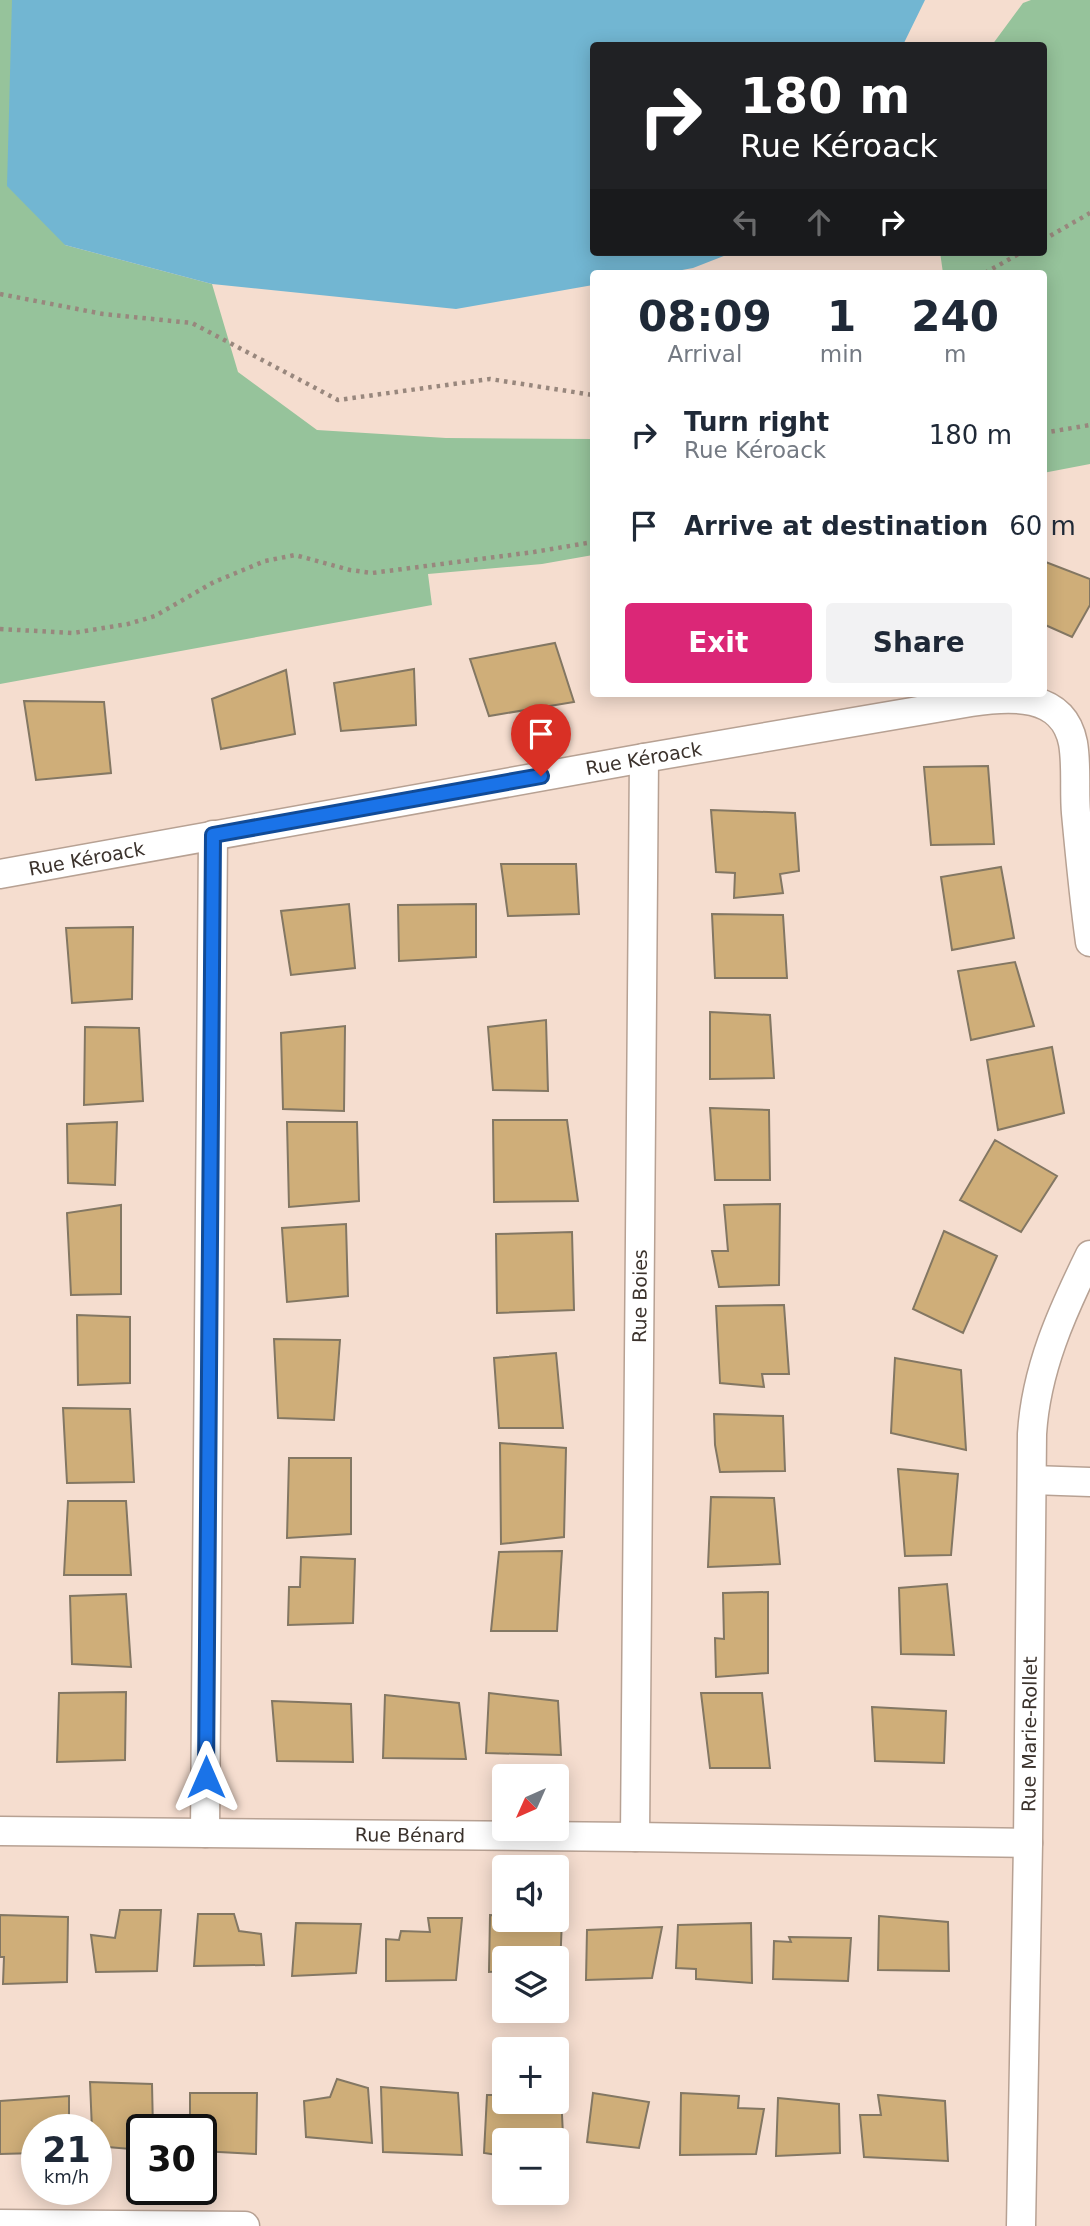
<!DOCTYPE html>
<html lang="en">
<head>
<meta charset="utf-8">
<style>
	:root { --surface:#fff; --page:#f2f2f3; --text:#1f2937; --muted:#747a83; --accent:#db2777 }
	body { margin:0; font-family:"DejaVu Sans",sans-serif; background:var(--page); color:var(--text); height:100vh; display:flex; flex-direction:column; font-size:26px; white-space:nowrap }
	* { box-sizing:border-box; margin:0 }
	p { font-size:23px; color:var(--muted) }
	.icon { flex:none; width:38px; height:38px; fill:none; stroke:currentColor; stroke-width:2; stroke-linecap:round; stroke-linejoin:round }
	.map { position:relative; flex:1; overflow:hidden }
	.drawer { position:absolute; left:590px; top:270px; width:457px; height:427px; display:flex; flex-direction:column; background:var(--surface); border-radius:7px; box-shadow:0 4px 18px #0003 }
	.drawer>* { flex:none }
	.hud { position:absolute; left:590px; top:42px; width:457px; height:214px; border-radius:7px; box-shadow:0 4px 18px #0003; background:#202124; color:#fff; overflow:hidden }
	.needle { width:46px; rotate:225deg }
	.tools { position:absolute; left:492px; top:1764px; display:grid; gap:14px }
	.tools a { display:grid; place-items:center; width:77px; height:77px; border-radius:7px; background:var(--surface); box-shadow:0 4px 18px #0003; font-size:35px }
	.speed { position:absolute; left:21px; top:2114px; display:flex; gap:14px; font-size:35px; font-weight:700; text-align:center }
	.speed>* { display:grid; place-content:center; width:91px; height:91px; border-radius:50%; background:var(--surface); box-shadow:0 4px 18px #0003; line-height:1 }
	.speed small { font-size:18px; font-weight:400 }
	.speed .limit { border:4px solid #111; border-radius:10px; background:#fff; color:#111 }
	.pin { position:absolute; display:grid; place-items:center; width:60px; height:60px; color:#fff; margin:-72px -30px; border-radius:50% 50% 50% 0; rotate:-45deg; box-shadow:0 0 7px #0007 }
	.pin .icon { rotate:45deg }
	.me { position:absolute; width:77px; margin:-38px; rotate:0deg; stroke-linejoin:round; filter:drop-shadow(0 0 5px #0008) }
	.turn { display:flex; align-items:center; gap:24px; height:147px; padding:0 35px; font-size:32px }
	.turn .icon { width:91px; height:91px; stroke-width:2.5 }
	.turn b { display:block; font-size:49px; line-height:60px }
	.lanes { display:flex; align-items:center; height:66px; padding:0 35px; background:#0003; justify-content:center; gap:35px; direction:ltr }
	.lanes .off { opacity:.35 }
	.eta { display:flex; justify-content:space-evenly; align-items:center; height:119px; text-align:center }
	.eta b { font-size:42px; font-weight:800; line-height:49px }
	.action { display:flex; gap:14px; margin-top:auto; padding:14px 35px }
	.action a { flex:1; height:80px; border-radius:7px; background:var(--accent); color:#fff; font-size:28px; font-weight:800; line-height:80px; text-align:center }
	.action a+a { background:var(--page); color:var(--text) }
	ul { padding:0; list-style:none }
	li { display:flex; align-items:center; gap:21px; height:91px; padding:0 35px }
	li div { flex:1 }
	li b { display:block; font-size:26px }
	li em { font-style:normal }
	.map>svg:first-child { display:block }
	.green { fill:#96c39b }
	.water { fill:#72b6d2 }
	.building { fill:#cfae79; stroke:#837763; stroke-width:2 }
	.lines { fill:none; stroke-linecap:round; stroke-linejoin:round }
	.street-casing { stroke:#b7a193; stroke-width:31 }
	.path { stroke:#98877d; stroke-width:4.5; stroke-dasharray:3.5 5; stroke-linecap:butt }
	.street { stroke:#fff; stroke-width:28 }
	.route-casing { stroke:#114b97; stroke-width:18 }
	.route { stroke:#1a73e8; stroke-width:12 }
	.labels { text-anchor:middle; dominant-baseline:central; stroke-width:5; stroke-linejoin:round; paint-order:stroke }
	.street-label { font-size:19px; fill:#3b322c; stroke:#fbede4 }
</style>
</head>
<body>
<div class="map">
<svg width="1090" height="2226" viewBox="0 0 1090 2226">
	<rect width="100%" height="100%" fill="#f5ddcf"/>
	<path class="green" d="M0,0H13L65,245L212,284L238,372L317,430L446,438L593,439V555L542,564L428,574L432,605L0,684Z
		M1031,0H1090V464L1043,473V273H943L940,252H1043V46L992,45L1023,3Z"/>
	<path class="water" d="M12,0H925L903,45L593,46V252H734L693,268L666,273H593V285L456,309L212,284L65,245L7,186Z"/>
	<path class="building" d="M1043,561L1090,579V605L1072,637L1043,624Z
		M555,643L574,702L489,716L470,659Z
		M414,669L416,725L341,731L334,683Z
		M286,670L295,734L221,749L212,699Z
		M24,701L104,702L111,773L36,780Z
		M988,766L994,844L931,845L924,767Z
		M711,810L795,813L799,871L780,874L783,893L734,898L735,873L716,872Z
		M501,864H576L579,914L508,916Z
		M1001,867L1014,938L952,950L941,877Z
		M349,904L355,968L291,975L281,911Z
		M476,904V957L399,961L398,905Z
		M712,914L783,915L787,978H715Z
		M133,927L132,999L72,1003L66,928Z
		M1015,962L1034,1026L971,1040L958,971Z
		M710,1012L770,1015L774,1078L710,1079Z
		M546,1020L548,1091L493,1090L488,1027Z
		M345,1026L344,1111L283,1109L281,1033Z
		M85,1027L139,1028L143,1101L84,1105Z
		M1052,1047L1064,1113L998,1130L987,1060Z
		M710,1108L769,1110L770,1180H715Z
		M493,1120H567L578,1201L494,1202Z
		M117,1122L115,1185L68,1183L67,1124Z
		M287,1122H357L359,1201L289,1207Z
		M995,1140L1057,1176L1021,1232L960,1200Z
		M780,1204L779,1285L719,1287L712,1251H728L724,1205Z
		M121,1205V1294L71,1295L67,1213Z
		M346,1224L348,1296L287,1302L282,1228Z
		M944,1231L997,1256L963,1333L913,1309Z
		M572,1232L574,1310L497,1313L496,1234Z
		M784,1305L789,1374H762L764,1387L720,1383L716,1306Z
		M77,1315L130,1317V1383L78,1385Z
		M274,1339L340,1340L334,1420L278,1418Z
		M556,1353L563,1428H499L494,1358Z
		M895,1358L961,1370L966,1450L891,1433Z
		M63,1408L130,1409L134,1482L67,1483Z
		M714,1414L783,1416L785,1471L720,1472L715,1445Z
		M500,1443L566,1448L564,1537L501,1544Z
		M289,1458H351V1534L287,1538Z
		M898,1469L958,1474L951,1555L905,1556Z
		M711,1497L774,1498L780,1564L708,1567Z
		M68,1501H126L131,1575H64Z
		M562,1551L557,1631H491L499,1552Z
		M301,1557L355,1559L353,1623L288,1625L289,1587H300Z
		M947,1584L954,1655L901,1654L899,1588Z
		M768,1592V1673L716,1677L715,1638L724,1639L723,1593Z
		M126,1594L131,1667L72,1664L70,1596Z
		M126,1692L125,1760L57,1762L59,1693Z
		M489,1693L558,1701L561,1755L486,1753Z
		M701,1693H762L770,1768H710Z
		M385,1695L459,1703L466,1759L383,1758Z
		M272,1701L351,1704L353,1762L277,1761Z
		M872,1707L946,1711L944,1763L875,1761Z
		M120,1910H161L157,1971L96,1972L91,1935L115,1938Z
		M198,1914H234L239,1931L261,1934L264,1965L194,1966Z
		M0,1915L68,1917L67,1982L3,1984L4,1957H0Z
		M490,1915L504,1916V1920L562,1919L560,1968H556V1958H504V1971L489,1972Z
		M879,1916L948,1922L949,1971L878,1970Z
		M428,1918H462L456,1980L386,1981V1939L399,1940L401,1931L430,1932Z
		M296,1923L361,1924L356,1973L292,1976Z
		M751,1923L752,1983L696,1979V1969L676,1968L678,1925Z
		M662,1927L652,1978L586,1980L587,1930Z
		M789,1937L851,1938L848,1981L773,1979L774,1941L791,1942Z
		M337,2079L368,2088L372,2143L306,2137L304,2101L330,2097Z
		M90,2082L152,2084L153,2130H142V2150L96,2146V2130H92Z
		M381,2087L458,2093L462,2155L383,2152Z
		M190,2093H257L256,2154L201,2151V2130H190Z
		M593,2093L649,2102L639,2148L587,2142Z
		M681,2093L739,2096L738,2108L764,2109L756,2154L680,2155Z
		M487,2095H504V2102H556V2095H561L563,2135L547,2136V2140H504V2156L484,2153Z
		M878,2095L945,2101L948,2161L864,2157L860,2115H881Z
		M69,2096V2130H37V2153L0,2154V2101Z
		M778,2098L839,2104L840,2153L776,2156Z"/>
	<g class="lines">
		<g class="street-casing">
			<g id="street">
				<path id="s1" d="M0,874L644,758L971,702C1009,696 1063,692 1073,743C1077,766 1074,790 1076,813C1080,856 1084,899 1090,942"/>
				<path d="M1032,1480L1090,1482"/>
				<path id="s2" d="M0,1831L635,1837L1028,1843"/>
				<path d="M205,1833L213,835"/>
				<path id="s3" d="M635,1837L644,758"/>
				<path d="M0,2224L245,2226"/>
				<path id="s4" d="M1021,2226L1028,1843L1032,1434C1036,1369 1062,1312 1090,1255"/>
			</g>
		</g>
		<path class="path" d="M1043,240L1090,213
			M985,273L1022,252
			M0,294L103,314L192,323L338,400L490,379L593,395
			M1043,433L1090,425
			M0,629L73,633L128,624L155,616L214,582L265,561L295,555L350,570L372,573L534,552L593,542"/>
		<use href="#street" class="street"/>
	</g>
	<g class="lines">
		<g class="route-casing">
			<path id="route" d="M206,1777L213,835L541,776"/>
		</g>
		<use href="#route" class="route"/>
	</g>
	<g class="labels">
		<g class="street-label">
			<text stroke="none"><textPath href="#s1" startOffset="654">Rue Kéroack</textPath></text>
			<text stroke="none"><textPath href="#s1" startOffset="88">Rue Kéroack</textPath></text>
			<text stroke="none"><textPath href="#s3" startOffset="541">Rue Boies</textPath></text>
			<text stroke="none"><textPath href="#s4" startOffset="492">Rue Marie-Rollet</textPath></text>
			<text stroke="none"><textPath href="#s2" startOffset="410">Rue Bénard</textPath></text>
		</g>
	</g>
</svg>
<div class="tools">
<a><svg class="needle" viewBox="-14 -14 28 28"><path d="M0-13l5 13h-10z" fill="#e53935"/><path d="M0 13l5-13h-10z" fill="#747a83"/></svg></a>
<a><svg class="icon" aria-label="sound" viewBox="0 0 24 24"><path d="M4 9h4l5-4v14l-5-4H4zM17 9q2 3 0 6"/></svg></a>
<a><svg class="icon" aria-label="layers" viewBox="0 0 24 24"><path d="M12 4l9 5-9 5-9-5zM3 14l9 5 9-5"/></svg></a>
<a>+</a>
<a>−</a>
</div>
<div class="speed"><div>21<small>km/h</small></div><div class="limit">30</div></div>
<div class="pin" style="left:541px;top:776px;background:#d93025"><svg class="icon" aria-label="arrive" viewBox="0 0 24 24"><path d="M6 21V4h12l-3 4 3 4H6"/></svg></div>
<svg class="me" style="left:206px;top:1777px" viewBox="-20 -20 40 40"><path d="M0-17L14 15 0 8-14 15z" fill="#1a73e8" stroke="#fff" stroke-width="4"/></svg>
<div class="hud">
<div class="turn"><svg class="icon" aria-label="right" viewBox="0 0 24 24"><path d="M7 20v-9h11M14 6l5 5-5 5"/></svg><div><b>180 m</b>Rue Kéroack</div></div>
<div class="lanes"><svg class="icon off" aria-label="left" viewBox="0 0 24 24"><path d="M17 20v-9H6M10 6l-5 5 5 5"/></svg><svg class="icon off" aria-label="ahead" viewBox="0 0 24 24"><path d="M12 20V5M6 11l6-6 6 6"/></svg><svg class="icon" aria-label="right" viewBox="0 0 24 24"><path d="M7 20v-9h11M14 6l5 5-5 5"/></svg></div>
</div>
<section class="drawer">
<div class="eta">
<div><b>08:09</b><p>Arrival</p></div>
<div><b>1</b><p>min</p></div>
<div><b>240</b><p>m</p></div>
</div>
<ul>
<li><svg class="icon" aria-label="right" viewBox="0 0 24 24"><path d="M7 20v-9h11M14 6l5 5-5 5"/></svg><div><b>Turn right</b><p>Rue Kéroack</p></div><em>180 m</em></li>
<li><svg class="icon" aria-label="arrive" viewBox="0 0 24 24"><path d="M6 21V4h12l-3 4 3 4H6"/></svg><div><b>Arrive at destination</b></div><em>60 m</em></li>
</ul>
<div class="action"><a>Exit</a><a>Share</a></div>
</section>
</div>
</body>
</html>
